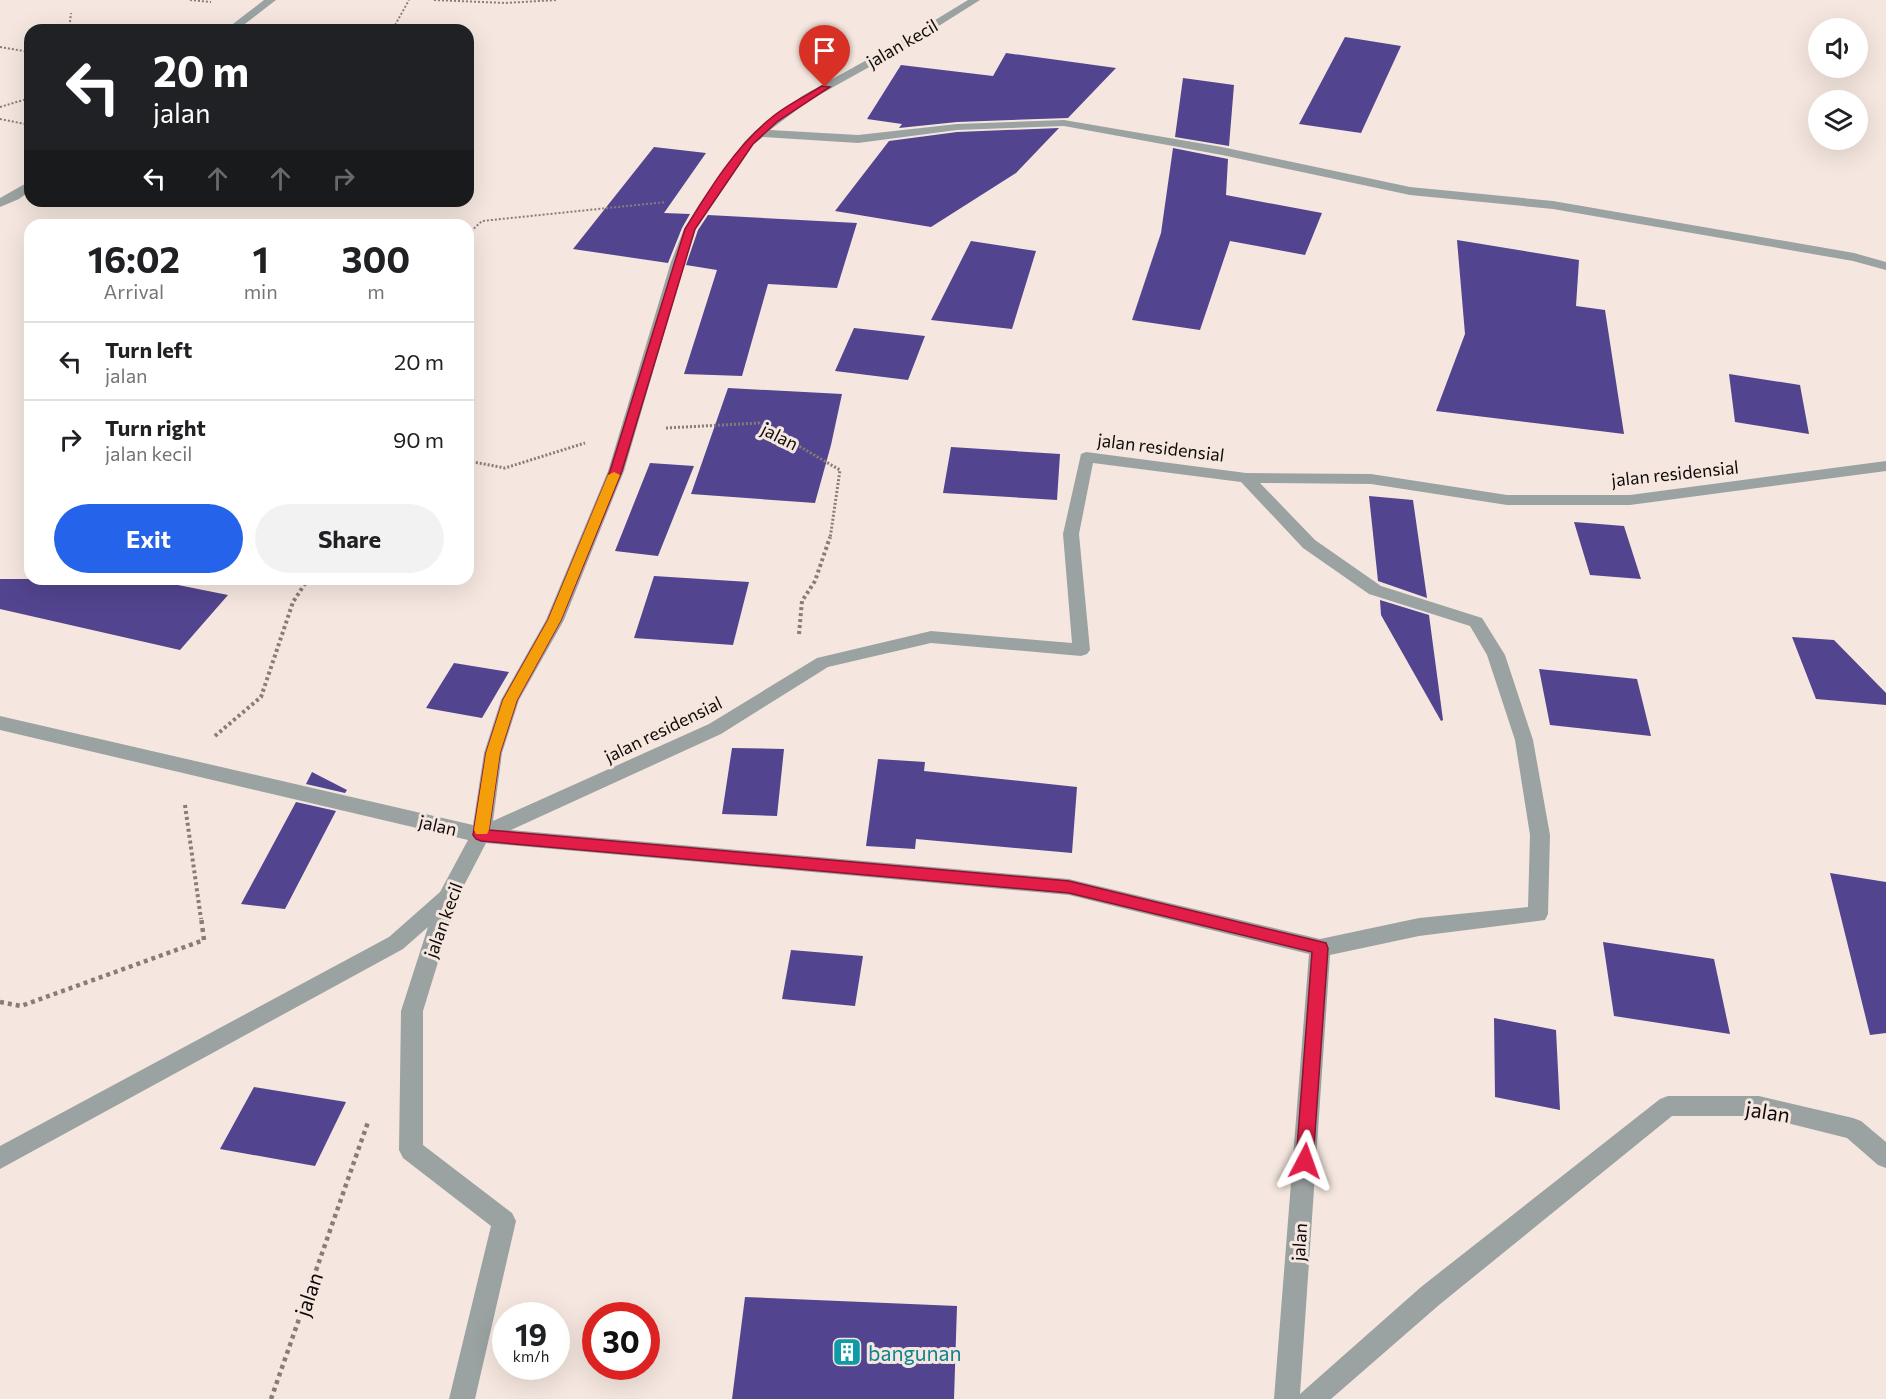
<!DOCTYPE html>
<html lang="en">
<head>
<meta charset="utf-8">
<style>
	:root { --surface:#fff; --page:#f2f2f2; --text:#202124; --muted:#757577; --line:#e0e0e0; --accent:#2563eb }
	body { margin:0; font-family:Commissioner,sans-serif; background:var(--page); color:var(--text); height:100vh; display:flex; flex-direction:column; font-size:22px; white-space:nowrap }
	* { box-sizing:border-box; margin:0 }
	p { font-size:20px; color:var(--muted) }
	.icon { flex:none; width:33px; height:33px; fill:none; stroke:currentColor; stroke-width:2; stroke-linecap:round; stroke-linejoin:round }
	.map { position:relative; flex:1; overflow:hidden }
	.side { position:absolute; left:24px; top:219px; width:450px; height:366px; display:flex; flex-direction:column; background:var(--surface); border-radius:18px; box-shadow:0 6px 24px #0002 }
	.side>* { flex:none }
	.banner { position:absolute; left:24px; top:24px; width:450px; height:183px; border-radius:18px; box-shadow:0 6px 24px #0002; background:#202124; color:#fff; overflow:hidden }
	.tools { position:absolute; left:1808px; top:18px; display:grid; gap:12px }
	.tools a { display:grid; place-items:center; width:60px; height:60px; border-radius:50%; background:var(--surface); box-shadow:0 6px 24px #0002; font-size:30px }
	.speed { position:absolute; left:492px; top:1302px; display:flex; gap:12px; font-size:30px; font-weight:700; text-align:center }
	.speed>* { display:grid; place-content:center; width:78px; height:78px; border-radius:50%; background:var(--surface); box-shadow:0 6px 24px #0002; line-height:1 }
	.speed small { font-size:15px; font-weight:400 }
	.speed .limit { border:9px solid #d22; background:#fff; color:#111 }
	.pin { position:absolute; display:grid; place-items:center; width:51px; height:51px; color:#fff; margin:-62px -26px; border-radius:50% 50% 50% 0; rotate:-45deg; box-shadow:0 0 6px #0007 }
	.pin .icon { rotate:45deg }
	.me { position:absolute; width:66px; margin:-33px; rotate:4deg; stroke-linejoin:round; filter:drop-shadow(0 0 4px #0008) }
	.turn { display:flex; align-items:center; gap:21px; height:126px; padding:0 30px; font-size:27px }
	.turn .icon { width:78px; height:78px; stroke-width:2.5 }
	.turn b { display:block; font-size:42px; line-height:51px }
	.lanes { display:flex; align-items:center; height:57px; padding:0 30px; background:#0003; justify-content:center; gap:30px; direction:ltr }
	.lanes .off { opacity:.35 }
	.eta { display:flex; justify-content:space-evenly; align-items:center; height:102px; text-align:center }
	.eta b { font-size:36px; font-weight:700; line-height:42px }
	.cta { display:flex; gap:12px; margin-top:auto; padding:12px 30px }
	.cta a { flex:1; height:69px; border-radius:36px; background:var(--accent); color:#fff; font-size:24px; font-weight:700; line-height:69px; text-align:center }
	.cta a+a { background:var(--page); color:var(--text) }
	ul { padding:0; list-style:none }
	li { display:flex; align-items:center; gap:18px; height:78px; padding:0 30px; border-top:2px solid var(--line) }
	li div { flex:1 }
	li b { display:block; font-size:22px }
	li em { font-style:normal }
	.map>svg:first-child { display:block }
	.building { fill:#52448e }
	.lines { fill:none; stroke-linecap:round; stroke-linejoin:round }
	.path-far3 { stroke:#877d78; stroke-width:2; stroke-dasharray:2 2; stroke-linecap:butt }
	.path-far2 { stroke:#877d78; stroke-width:3; stroke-dasharray:2 2; stroke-linecap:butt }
	.path-far1 { stroke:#877d78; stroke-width:4; stroke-dasharray:3 3; stroke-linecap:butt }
	.path { stroke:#877d78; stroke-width:4.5; stroke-dasharray:4 4; stroke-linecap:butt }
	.minor { fill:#9ba3a2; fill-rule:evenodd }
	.route { fill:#e11d48; stroke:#92132f; stroke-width:1.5 }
	.slow { fill:#f59e0b }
	.labels { text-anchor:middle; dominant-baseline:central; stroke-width:6; stroke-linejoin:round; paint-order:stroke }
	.street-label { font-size:18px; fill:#0f0a08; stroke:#f5e7df }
	.near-street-label { font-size:21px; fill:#0f0a08; stroke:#f5e7df }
	.near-culture-label { font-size:21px; fill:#0d838f; stroke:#f5e7df; text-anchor:start }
</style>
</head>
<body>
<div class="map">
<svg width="1886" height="1399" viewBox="0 0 1886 1399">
	<rect width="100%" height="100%" fill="#f5e7df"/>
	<path class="building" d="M1345,37L1401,46L1361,133L1299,124Z
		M1006,53L1116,68L1068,118L957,122L899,128L902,124L867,119L901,65L993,76Z
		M1183,78L1234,85L1229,146L1175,137Z
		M1059,128L1016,173L931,227L835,211L889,141L957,132Z
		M654,147L706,153L664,213L690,214L682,228L668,263L573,249Z
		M1173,148L1228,159L1226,195L1322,213L1305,255L1230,241L1200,330L1132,320L1161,233Z
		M708,215L857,223L837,288L768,284L742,376L684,374L717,270L686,265L698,230Z
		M1457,240L1579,260L1576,306L1605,310L1624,434L1436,411L1465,334Z
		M971,241L1036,251L1012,329L931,320Z
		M854,328L925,336L908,380L835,371Z
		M1729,374L1800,385L1809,434L1735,422Z
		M728,388L842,394L831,445L815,503L691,494Z
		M951,447L1060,454L1057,500L943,493Z
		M650,463L694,466L658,556L615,551Z
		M1369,496L1413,500L1427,598L1378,581Z
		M1574,522L1624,526L1641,579L1590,575Z
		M654,576L749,582L733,645L634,638Z
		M0,579H148L228,595L180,650L0,609Z
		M1380,600L1429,615L1443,720L1441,721L1381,615Z
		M1792,637L1834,640L1886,693V705L1816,699Z
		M454,663L509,672L482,718L426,708Z
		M1539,669L1637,679L1651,736L1550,725Z
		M732,748L784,749L777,816L722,814Z
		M878,759L925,762L924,771L1077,787L1072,853L916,839L915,849L866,846Z
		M312,772L347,790L345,793L306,784Z
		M296,802L336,811L285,909L241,904Z
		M1830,873L1886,882V1033L1870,1035Z
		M1603,942L1714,959L1730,1034L1614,1016Z
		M791,950L863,956L855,1006L782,999Z
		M1494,1018L1556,1030L1560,1110L1495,1097Z
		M254,1087L346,1102L315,1166L220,1149Z
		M745,1297L957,1306L954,1399H732Z"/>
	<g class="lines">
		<path class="path-far3" d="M190,0L211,2
			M434,0L505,3L557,0
			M69,30L71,13
			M399,30L394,27L409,0
			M0,47L30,52
			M0,107L30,98
			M0,119L30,125
			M468,234L482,221L666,202"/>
		<path class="path-far2" d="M666,428L759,423L840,470L830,539
			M468,461L505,468L585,443"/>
		<path class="path-far1" d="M799,634L802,601L815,581L830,537
			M215,736L261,697L293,602L308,579
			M185,805L201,919"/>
		<path class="path" d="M0,1002L21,1006L204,940L201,917
			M271,1399L368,1122"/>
		<path class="minor" d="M264,0H276L237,30H225Z
			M968,0H980L907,46L810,100L770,130L858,135L957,124L1064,120L1222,147L1410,187L1553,201L1854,253L1886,262V270L1853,261L1553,209L1410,195L1222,155L1064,126L957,130L858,143L763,137L753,145L696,229L685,262L624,471L564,620L519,700L502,753L493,821L709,724L817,658L931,631L1072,643L1063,534L1081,454L1086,452L1246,473L1371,474L1507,495H1630L1886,461V471L1630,505H1507L1371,484L1260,483L1315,540L1381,586L1482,618L1505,655L1533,740L1550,835L1548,914L1545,920L1419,936L1330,955L1300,1394L1421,1287L1660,1099L1668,1096H1759L1853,1118L1861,1121L1886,1142V1168L1878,1165L1847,1138L1759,1116H1672L1439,1305L1331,1399H1274L1309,954L1069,895L486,843L458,897L423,1011V1145L512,1213L516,1221L475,1399H449L491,1226L403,1158L399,1150L401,1011L428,927L403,949L0,1169V1146L389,937L440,892L468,840L0,730V716L473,825L484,753L501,700L546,620L608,471L671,262L684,229L700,203L745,141L755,131L802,96L899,42ZM1093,463L1241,482L1303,548L1369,594L1470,626L1487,655L1515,740L1530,835L1528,907L1419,918L1320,939L1069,879L511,830L721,734L828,667L931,643L1081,656L1087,654L1090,650L1079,534Z
			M30,181V191L19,199L0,207V198Z"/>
	</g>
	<path class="route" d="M822,86L830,87L778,121L753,144L695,229L622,471L561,620L517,700L500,753L489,830L1069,881L1326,943L1328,948L1313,1161L1311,1167L1305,1170L1298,1167L1296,1161L1312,952L1069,893L481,841L476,839L473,835L486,753L503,700L548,620L610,471L685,229C709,190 735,147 771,118C786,105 806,96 822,86Z"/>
	<path class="slow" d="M614,472L620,475L561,620L517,700L500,753L489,830L487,834H476L474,830L486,753L503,700L548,620L608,475Z"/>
	<defs>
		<g id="building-square" transform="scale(1.5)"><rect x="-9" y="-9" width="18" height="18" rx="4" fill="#0f9aa8" stroke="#f5e7df"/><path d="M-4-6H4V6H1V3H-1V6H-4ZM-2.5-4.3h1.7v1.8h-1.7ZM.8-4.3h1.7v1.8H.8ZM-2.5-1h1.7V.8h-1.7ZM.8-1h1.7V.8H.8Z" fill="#fff"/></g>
	</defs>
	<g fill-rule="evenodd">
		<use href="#building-square" x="847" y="1352"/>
	</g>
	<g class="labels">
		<g class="street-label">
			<text transform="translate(902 43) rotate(-30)">jalan kecil</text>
			<text transform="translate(780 436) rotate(27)">jalan</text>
			<text transform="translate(1161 447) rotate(7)">jalan residensial</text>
			<text transform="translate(1675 473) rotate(-6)">jalan residensial</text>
			<text transform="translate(663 729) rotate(-26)">jalan residensial</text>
			<text transform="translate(438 825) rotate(13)">jalan</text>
			<text transform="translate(443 920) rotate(-70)">jalan kecil</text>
			<text transform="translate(1299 1242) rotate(-86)">jalan</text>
		</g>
		<g class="near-street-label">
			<text transform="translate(1768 1111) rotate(9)">jalan</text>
			<text transform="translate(308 1294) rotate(-71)">jalan</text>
		</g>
		<g class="near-culture-label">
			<text x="868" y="1352">bangunan</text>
		</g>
	</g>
</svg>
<div class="tools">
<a><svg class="icon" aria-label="sound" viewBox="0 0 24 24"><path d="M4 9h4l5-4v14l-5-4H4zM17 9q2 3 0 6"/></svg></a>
<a><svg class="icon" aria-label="layers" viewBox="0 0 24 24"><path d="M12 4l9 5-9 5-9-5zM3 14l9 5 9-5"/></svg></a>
</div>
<div class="speed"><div>19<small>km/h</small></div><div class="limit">30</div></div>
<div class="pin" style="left:825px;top:87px;background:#d93025"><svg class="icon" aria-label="arrive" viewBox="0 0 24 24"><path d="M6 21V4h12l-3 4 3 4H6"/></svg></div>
<svg class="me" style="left:1305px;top:1161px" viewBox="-20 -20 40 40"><path d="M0-17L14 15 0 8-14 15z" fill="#e11d48" stroke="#fff" stroke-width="4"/></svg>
<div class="banner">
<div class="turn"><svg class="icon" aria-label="left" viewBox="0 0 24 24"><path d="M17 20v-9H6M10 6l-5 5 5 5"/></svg><div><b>20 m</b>jalan</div></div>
<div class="lanes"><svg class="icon" aria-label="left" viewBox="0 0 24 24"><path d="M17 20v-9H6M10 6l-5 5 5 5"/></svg><svg class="icon off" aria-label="ahead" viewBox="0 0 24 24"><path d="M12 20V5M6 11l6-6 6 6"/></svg><svg class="icon off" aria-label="ahead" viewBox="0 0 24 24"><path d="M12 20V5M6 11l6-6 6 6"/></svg><svg class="icon off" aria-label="right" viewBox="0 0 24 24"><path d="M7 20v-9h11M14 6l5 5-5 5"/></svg></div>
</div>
<section class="side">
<div class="eta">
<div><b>16:02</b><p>Arrival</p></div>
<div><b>1</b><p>min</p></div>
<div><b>300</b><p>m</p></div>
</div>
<ul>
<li><svg class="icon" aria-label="left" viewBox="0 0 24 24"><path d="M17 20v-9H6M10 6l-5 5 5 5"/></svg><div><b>Turn left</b><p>jalan</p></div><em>20 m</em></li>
<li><svg class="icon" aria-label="right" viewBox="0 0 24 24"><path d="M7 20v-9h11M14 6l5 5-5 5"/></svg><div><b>Turn right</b><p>jalan kecil</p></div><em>90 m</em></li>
</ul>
<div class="cta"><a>Exit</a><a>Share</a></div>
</section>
</div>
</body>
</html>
